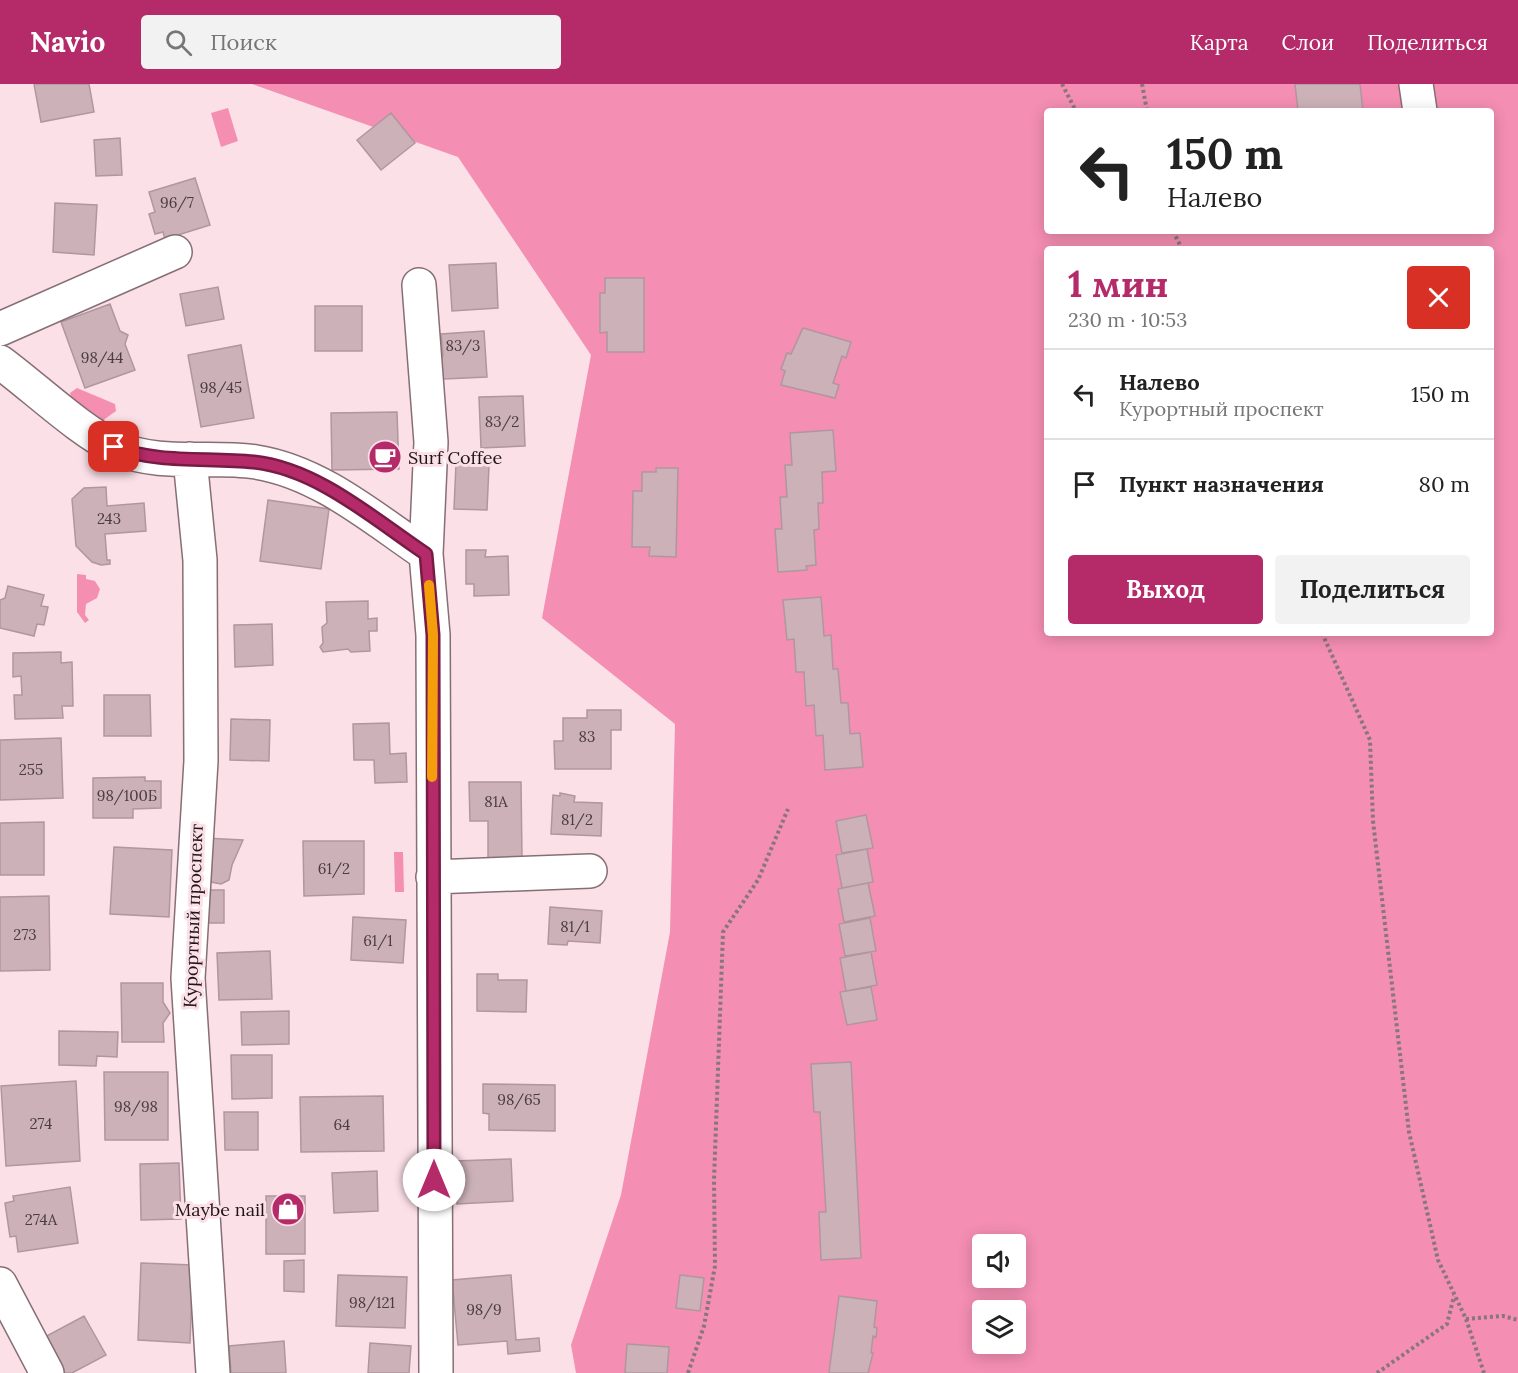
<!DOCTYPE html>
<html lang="ru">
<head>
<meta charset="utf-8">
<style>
	:root { --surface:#fff; --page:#f2f2f2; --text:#222; --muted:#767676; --line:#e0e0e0; --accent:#b52b69 }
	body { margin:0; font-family:Lora,serif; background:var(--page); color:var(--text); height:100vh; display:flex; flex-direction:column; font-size:22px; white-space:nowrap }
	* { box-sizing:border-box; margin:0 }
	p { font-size:20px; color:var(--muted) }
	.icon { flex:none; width:33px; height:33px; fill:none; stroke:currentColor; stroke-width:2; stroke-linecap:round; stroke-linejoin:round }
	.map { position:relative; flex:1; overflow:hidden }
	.side { position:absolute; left:1044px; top:162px; width:450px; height:390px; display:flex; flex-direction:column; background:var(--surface); border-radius:6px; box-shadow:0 3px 15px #0003 }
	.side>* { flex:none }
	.banner { position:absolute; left:1044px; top:24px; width:450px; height:126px; border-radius:6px; box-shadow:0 3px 15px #0003; background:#fff; color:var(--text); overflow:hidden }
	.buttons { position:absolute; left:972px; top:1150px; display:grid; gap:12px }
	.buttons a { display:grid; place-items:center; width:54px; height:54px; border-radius:6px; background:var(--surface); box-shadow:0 3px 15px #0003; font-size:30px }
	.pin { position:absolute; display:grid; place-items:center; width:51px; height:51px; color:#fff; margin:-26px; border-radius:12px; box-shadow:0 3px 9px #0006 }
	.me { position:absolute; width:66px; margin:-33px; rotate:0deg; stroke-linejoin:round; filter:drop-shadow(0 0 4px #0008) }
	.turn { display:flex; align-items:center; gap:21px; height:126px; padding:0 24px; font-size:27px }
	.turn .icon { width:78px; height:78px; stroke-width:2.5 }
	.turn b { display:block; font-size:42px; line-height:51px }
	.round { display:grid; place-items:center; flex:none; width:63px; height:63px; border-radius:6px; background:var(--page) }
	.headline { display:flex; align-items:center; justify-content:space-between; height:102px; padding:0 24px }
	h1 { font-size:36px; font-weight:700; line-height:45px; color:var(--accent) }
	.action { display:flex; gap:12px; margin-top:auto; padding:12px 24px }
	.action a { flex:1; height:69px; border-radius:6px; background:var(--accent); color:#fff; font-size:24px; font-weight:700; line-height:69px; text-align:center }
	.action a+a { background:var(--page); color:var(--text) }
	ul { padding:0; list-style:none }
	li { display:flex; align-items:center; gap:18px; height:90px; padding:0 24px; border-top:2px solid var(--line) }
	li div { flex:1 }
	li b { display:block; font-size:22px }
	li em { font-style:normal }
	header { display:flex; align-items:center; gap:36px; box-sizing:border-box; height:84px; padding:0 30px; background:var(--accent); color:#fff }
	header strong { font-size:28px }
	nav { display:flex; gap:33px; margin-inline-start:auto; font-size:21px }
	.search { width:420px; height:54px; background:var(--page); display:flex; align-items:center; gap:15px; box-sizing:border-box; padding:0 21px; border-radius:6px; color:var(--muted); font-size:22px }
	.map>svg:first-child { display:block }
	.forest { fill:#f48eb2; fill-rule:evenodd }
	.water { fill:#f58fb2 }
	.building { fill:#ccb1b9; stroke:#b0969e; stroke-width:1.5 }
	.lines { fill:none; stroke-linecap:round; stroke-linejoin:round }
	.minor-casing { stroke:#866e75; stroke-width:36 }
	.path { stroke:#89767b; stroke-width:4; stroke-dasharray:3 3; stroke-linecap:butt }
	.minor { stroke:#fff; stroke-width:33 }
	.route-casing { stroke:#761c44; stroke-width:15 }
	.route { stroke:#b52b69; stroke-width:10 }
	.slow { stroke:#f59e0b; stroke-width:10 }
	.labels { text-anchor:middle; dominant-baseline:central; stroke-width:6; stroke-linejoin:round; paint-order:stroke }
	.number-label { font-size:15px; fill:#4a3c40 }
	.poi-label { font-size:18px; fill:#1f1518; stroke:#fce0e8; text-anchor:start }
	.street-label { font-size:18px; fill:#1f1518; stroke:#fce0e8 }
</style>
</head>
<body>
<header>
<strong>Navio</strong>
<div class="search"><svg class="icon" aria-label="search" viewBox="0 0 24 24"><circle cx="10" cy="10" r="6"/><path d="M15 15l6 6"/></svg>Поиск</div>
<nav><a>Карта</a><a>Слои</a><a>Поделиться</a></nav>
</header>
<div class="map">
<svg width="1518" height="1289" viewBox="0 0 1518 1289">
	<rect width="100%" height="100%" fill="#fce0e8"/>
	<path class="forest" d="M252,0H1518V1289H576L571,1261L621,1111L670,848L675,640L542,534L591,271L458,73ZM1047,27H1491V147H1047ZM1047,165H1491V549H1047ZM982,1161H1016V1194H982ZM982,1227H1016V1260H982Z"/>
	<path class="water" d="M228,24L238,57L221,63L211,29Z
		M77,304L115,320L116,327L102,337L71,314L70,309Z
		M77,490L86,491V495L95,497L100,505L97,514L86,520L85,531L89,536L85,539L77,528Z
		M394,768H403L404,808H395Z"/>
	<path class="building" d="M34,0H89L94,28L41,38Z
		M1295,0H1360L1363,27H1298Z
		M391,29L415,59L381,86L357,56Z
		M120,54L122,91L96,92L94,56Z
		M195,94L210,141L165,155L163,148L155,150L149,130L155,128L149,108Z
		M55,119L97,121L94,171L53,168Z
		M496,179L498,224L452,227L449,181Z
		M605,194H644V268H607V248L600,249V209H605Z
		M218,203L224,235L186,242L180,210Z
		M110,220L120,247L128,251L125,260L135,286L85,304L61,238Z
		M315,222H362V267H315Z
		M803,244L851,258L846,274L842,272L833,299L839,301L835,314L781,301L785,287L781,285L787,269L791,270Z
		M484,247L487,293L444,295L438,290L437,277L443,272L441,250Z
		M241,261L254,334L201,343L188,271Z
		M523,312L525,362L481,364L479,313Z
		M397,328L399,385L332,386L331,329Z
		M833,346L836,387L822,388L823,419H818L819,445L814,446L816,481L806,482L807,486L778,488L775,445H782L780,413H787L785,381H792L790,349Z
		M456,380L489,382L487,426L454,425Z
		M656,384H678L676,473L649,472L650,463H632L633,407H642V388H656Z
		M106,403L107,422L144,419L146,447L105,450L107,476H110V480L101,481L92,478L76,462L72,415L84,404Z
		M268,416L329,425L321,485L260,477Z
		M466,466H486L485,473L508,472L509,511L474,512V500H466Z
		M8,502L44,511L41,522L48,523L44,541L37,540L34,552L0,544V516L5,514Z
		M821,513L824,552L831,551L833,585H838L841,619H848L850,650L860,649L863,683L825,686L823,651L816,652L814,621L806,622L804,588H796L794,555L787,556L783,516Z
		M368,517V535L377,534V547H369L370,567L351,568L348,565L323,568L320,563L323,559L322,543L327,539L326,518Z
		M272,540L273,581L235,583L234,541Z
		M61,568V579L72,578L73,622H62L63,634L15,635L14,611H22L21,592L13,593V569Z
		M104,611H150L151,652H104Z
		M587,626H621V646H611V685H555L554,657H563V634H587Z
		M231,635L270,636L269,677L230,676Z
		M389,639L390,670L406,669L407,698L375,699L374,676H354L353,640Z
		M61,654L63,714L0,716V656Z
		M145,693V697H161V724L133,725V734H93V694Z
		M469,698H521L522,774H488V737H470Z
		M560,709L575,712L574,718L602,719L601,752L551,750L553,711L560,712Z
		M866,731L873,764L842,769L836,737Z
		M44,738V791H0V739Z
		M204,754L243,756L232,781L229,796L221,800L211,798L205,784Z
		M303,757H364V810L304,812Z
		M114,763L172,766L169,833L110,830Z
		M867,765L873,798L842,804L836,771Z
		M868,799L875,832L844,838L838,805Z
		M203,806H224V839H203Z
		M49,812L50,886L0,887V813Z
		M550,823L602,827L600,859L568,857L567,861L548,860Z
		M353,833L406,836L403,879L351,876Z
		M870,834L876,867L845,872L839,840Z
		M270,867L272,915L219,916L217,869Z
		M871,868L877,901L846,907L840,874Z
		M477,890H498V896H527L526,928L477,927Z
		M121,899H163V918L170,929L163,939L164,958H122Z
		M871,903L877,936L847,941L840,908Z
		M289,927V960L242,961L241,928Z
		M59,947L118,948L117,973L97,972L96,982L59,981Z
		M231,971H272V1014L232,1015Z
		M851,978L861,1174L821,1176L819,1128H826L820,1028H814L811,980Z
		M104,988H168V1056H105Z
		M76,997L80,1077L6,1082L1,1002Z
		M483,1000L555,1001V1047L489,1046V1030L483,1029Z
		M383,1012L384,1067L301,1068L300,1013Z
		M224,1028H258V1066H225Z
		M511,1075L513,1117L457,1120L455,1077Z
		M179,1079L181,1135L141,1136L140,1080Z
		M377,1087L378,1127L334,1129L332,1089Z
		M70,1103L78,1159L18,1168L16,1152L10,1153L5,1119L14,1117L13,1112Z
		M266,1112H305V1170H266Z
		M304,1176V1208L284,1207V1177Z
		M141,1179L193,1181L190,1259L138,1256Z
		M338,1191L407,1193L405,1244L336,1242Z
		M511,1191L516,1256L539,1254L540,1267L508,1270L507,1257L458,1261L452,1196Z
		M680,1191L704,1194L700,1227L676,1224Z
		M839,1212L877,1217L874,1243L877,1244L876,1253L873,1252L871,1269H873L868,1289H829Z
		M84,1232L106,1271L72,1289H59L41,1255Z
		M284,1257L286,1289H231L229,1262Z
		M370,1259L411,1262L409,1289H368Z
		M627,1260L669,1263L667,1289H625Z"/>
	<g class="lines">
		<g class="minor-casing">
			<path id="minor" d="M1416,0L1420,27
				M419,201L431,358L426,470
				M0,245L175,168
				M0,278C33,302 82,349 117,364C160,383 210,371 256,378C320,388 374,435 426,470L433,551L436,1289
				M190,375L200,476L201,677L188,894L213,1289
				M433,793L590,787
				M0,1200L47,1289"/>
		</g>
		<path class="path" d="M1062,0L1076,27
			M1142,0L1147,27
			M1173,147L1182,165
			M1322,549L1370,656L1373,737L1409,1048L1438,1176L1466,1235L1484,1289
			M1466,1235L1503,1232L1518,1236
			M688,1289L704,1242L715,1182L714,1096L723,848L758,796L788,725
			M1377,1289L1447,1240L1454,1212"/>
		<use href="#minor" class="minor"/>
	</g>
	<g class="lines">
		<g class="route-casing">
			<path id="route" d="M114,363C159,380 207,373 254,378C318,385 375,436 426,470L433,551L434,1096"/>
		</g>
		<use href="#route" class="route"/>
		<path class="slow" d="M429,501L433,551L432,693"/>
	</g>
	<defs>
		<g id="cafe-disc" transform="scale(1.725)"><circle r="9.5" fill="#b52b69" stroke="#fce0e8"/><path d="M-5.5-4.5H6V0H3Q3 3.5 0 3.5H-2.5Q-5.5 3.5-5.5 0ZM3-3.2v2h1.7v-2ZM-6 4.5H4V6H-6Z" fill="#fff"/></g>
		<g id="shop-disc" transform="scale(1.725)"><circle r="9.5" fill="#b52b69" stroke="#fce0e8"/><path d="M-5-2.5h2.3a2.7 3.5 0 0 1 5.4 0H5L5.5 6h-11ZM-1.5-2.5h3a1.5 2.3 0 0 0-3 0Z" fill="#fff"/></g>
	</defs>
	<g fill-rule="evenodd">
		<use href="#cafe-disc" x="385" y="373"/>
		<use href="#shop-disc" x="288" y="1125"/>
	</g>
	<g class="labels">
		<g class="number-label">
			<text x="177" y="118">96/7</text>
			<text x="463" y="261">83/3</text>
			<text x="102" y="273">98/44</text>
			<text x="221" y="303">98/45</text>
			<text x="502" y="337">83/2</text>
			<text x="109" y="434">243</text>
			<text x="587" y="652">83</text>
			<text x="31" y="685">255</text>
			<text x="127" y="711">98/100Б</text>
			<text x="496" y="717">81А</text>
			<text x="577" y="735">81/2</text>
			<text x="334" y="784">61/2</text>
			<text x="575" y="842">81/1</text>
			<text x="25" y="850">273</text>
			<text x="378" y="856">61/1</text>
			<text x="519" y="1015">98/65</text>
			<text x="136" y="1022">98/98</text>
			<text x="41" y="1039">274</text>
			<text x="342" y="1040">64</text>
			<text x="41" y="1135">274А</text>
			<text x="372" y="1218">98/121</text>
			<text x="484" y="1225">98/9</text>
		</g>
		<g class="poi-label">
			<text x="408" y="373">Surf Coffee</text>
			<text x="265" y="1125" text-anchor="end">Maybe nail</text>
		</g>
		<g class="street-label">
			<text transform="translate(193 832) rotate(-88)">Курортный проспект</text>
		</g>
	</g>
</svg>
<div class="buttons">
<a><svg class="icon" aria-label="sound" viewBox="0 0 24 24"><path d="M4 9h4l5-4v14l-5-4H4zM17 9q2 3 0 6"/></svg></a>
<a><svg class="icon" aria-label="layers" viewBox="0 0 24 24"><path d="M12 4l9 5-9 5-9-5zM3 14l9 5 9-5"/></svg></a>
</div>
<div class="pin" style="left:114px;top:363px;background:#d93025"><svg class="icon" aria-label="arrive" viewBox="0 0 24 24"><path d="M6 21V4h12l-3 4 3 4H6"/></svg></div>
<svg class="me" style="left:434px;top:1096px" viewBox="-20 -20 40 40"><circle r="19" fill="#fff"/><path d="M0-13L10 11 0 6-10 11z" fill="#b52b69"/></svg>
<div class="banner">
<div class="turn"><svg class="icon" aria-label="left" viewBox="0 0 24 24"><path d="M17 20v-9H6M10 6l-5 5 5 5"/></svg><div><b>150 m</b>Налево</div></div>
</div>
<section class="side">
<div class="headline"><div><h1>1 мин</h1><p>230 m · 10:53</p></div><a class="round" style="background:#d93025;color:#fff"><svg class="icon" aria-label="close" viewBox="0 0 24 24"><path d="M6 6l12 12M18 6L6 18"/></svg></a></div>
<ul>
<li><svg class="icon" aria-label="left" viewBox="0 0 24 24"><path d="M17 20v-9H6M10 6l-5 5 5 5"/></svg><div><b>Налево</b><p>Курортный проспект</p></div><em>150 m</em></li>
<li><svg class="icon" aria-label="arrive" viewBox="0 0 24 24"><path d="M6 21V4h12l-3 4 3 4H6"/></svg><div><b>Пункт назначения</b></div><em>80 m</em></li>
</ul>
<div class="action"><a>Выход</a><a>Поделиться</a></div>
</section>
</div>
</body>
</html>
